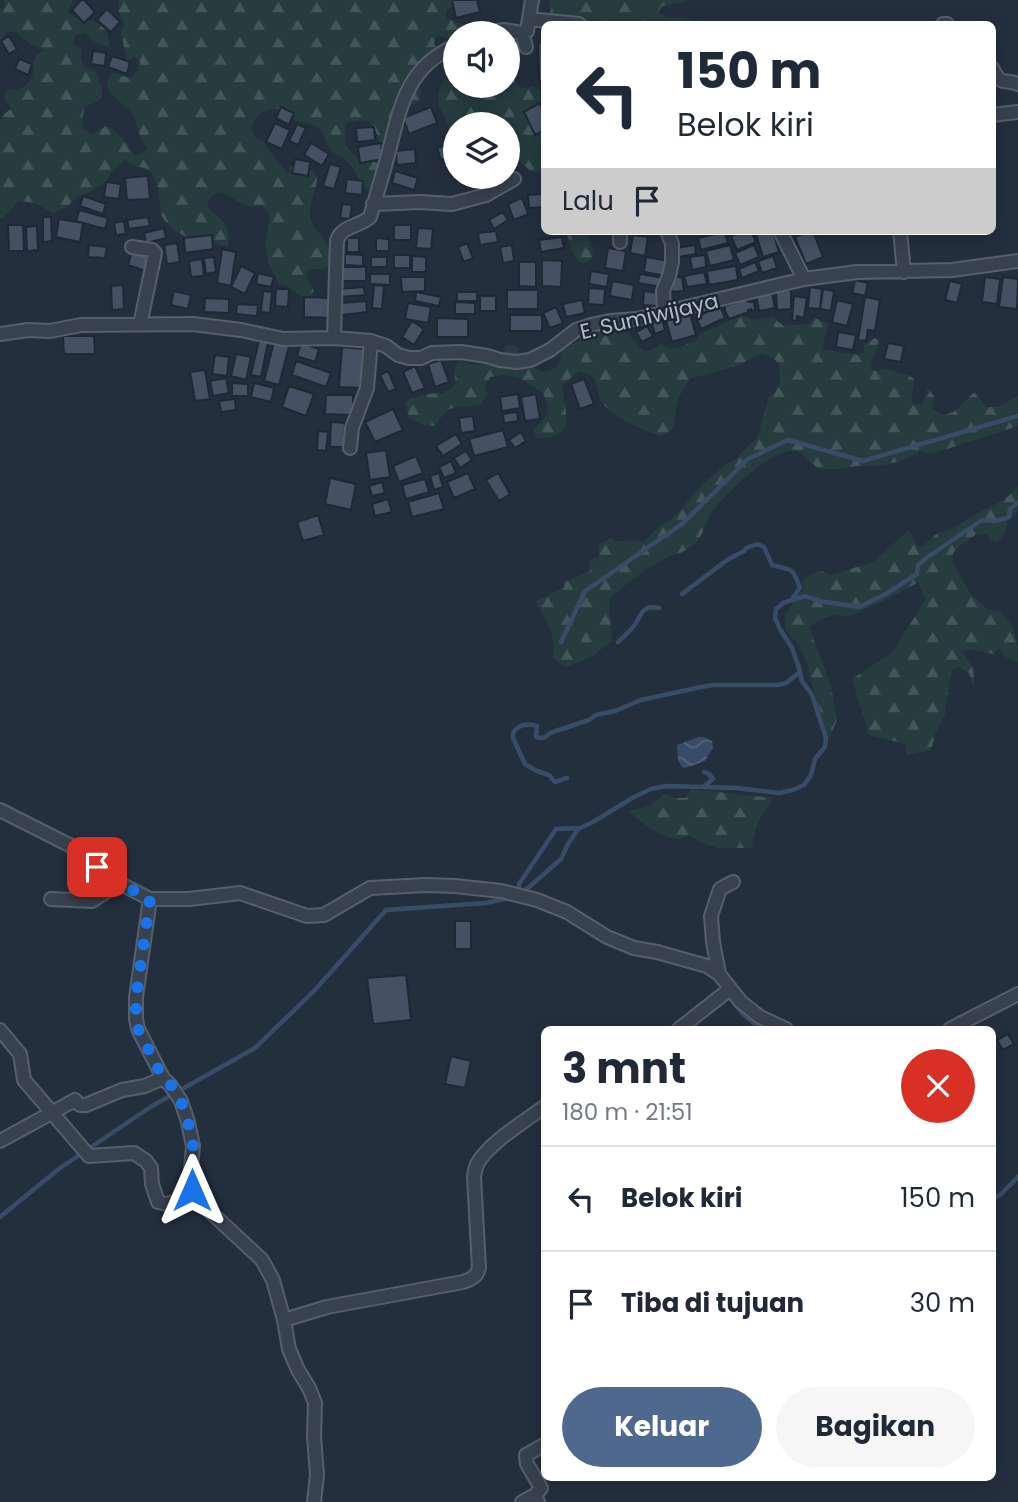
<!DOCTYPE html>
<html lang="id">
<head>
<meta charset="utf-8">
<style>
	:root { --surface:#fff; --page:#f6f6f7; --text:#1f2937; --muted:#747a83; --line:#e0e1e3; --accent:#4f688e }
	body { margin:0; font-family:Poppins,sans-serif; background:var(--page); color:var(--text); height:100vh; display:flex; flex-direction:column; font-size:26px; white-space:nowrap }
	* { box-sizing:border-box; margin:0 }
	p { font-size:23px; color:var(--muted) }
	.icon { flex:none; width:38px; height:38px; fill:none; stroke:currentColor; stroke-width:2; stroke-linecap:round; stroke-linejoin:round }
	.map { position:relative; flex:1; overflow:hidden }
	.side { position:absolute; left:541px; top:1026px; width:455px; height:455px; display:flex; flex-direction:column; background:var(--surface); border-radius:10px; box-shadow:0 4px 18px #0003 }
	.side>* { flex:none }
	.guide { position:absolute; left:541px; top:21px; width:455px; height:214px; border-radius:10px; box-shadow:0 4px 18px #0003; background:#fff; color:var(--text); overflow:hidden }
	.buttons { position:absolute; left:443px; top:21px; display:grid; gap:14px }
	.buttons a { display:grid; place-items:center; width:77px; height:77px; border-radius:50%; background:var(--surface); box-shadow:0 4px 18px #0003; font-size:35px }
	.pin { position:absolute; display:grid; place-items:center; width:60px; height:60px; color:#fff; margin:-30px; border-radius:14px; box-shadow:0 4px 10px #0006 }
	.me { position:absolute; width:77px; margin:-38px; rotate:0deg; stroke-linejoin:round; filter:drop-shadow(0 0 5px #0008) }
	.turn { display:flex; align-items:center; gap:24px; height:147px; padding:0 21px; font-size:32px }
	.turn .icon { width:91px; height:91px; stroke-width:2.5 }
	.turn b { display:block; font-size:49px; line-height:60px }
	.then { display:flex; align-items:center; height:66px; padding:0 21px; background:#0003; gap:14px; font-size:26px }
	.round { display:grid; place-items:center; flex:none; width:74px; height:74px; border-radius:37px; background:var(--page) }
	.overview { display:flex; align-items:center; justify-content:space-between; height:119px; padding:0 21px }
	h1 { font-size:42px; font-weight:700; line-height:52px }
	.primary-button { display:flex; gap:14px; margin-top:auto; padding:14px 21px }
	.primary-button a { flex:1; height:80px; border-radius:42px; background:var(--accent); color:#fff; font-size:28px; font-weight:700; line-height:80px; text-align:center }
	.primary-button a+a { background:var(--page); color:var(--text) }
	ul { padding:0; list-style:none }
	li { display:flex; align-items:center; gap:21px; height:105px; padding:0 21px; border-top:2px solid var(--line) }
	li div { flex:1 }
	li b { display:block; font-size:26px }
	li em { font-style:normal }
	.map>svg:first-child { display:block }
	.forest { fill:url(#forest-firs) }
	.water { fill:url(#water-waves) }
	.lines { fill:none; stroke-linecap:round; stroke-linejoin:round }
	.stream { stroke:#394c67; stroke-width:4.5 }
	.building { fill:#455162; stroke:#1f2835; stroke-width:2 }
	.street-casing { stroke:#565f6c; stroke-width:16 }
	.street { stroke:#38414e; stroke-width:12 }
	.route { stroke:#1a73e8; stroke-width:12; stroke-dasharray:0 21.6 }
	.labels { text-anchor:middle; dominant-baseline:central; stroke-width:5; stroke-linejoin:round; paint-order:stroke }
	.street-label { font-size:21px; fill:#b4bcc9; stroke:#1d2633 }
</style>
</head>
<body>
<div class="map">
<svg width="1018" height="1502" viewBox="0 0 1018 1502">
	<defs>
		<pattern id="forest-firs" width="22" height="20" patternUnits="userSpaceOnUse" patternTransform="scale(1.75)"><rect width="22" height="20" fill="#263c3f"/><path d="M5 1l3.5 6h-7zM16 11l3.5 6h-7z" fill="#435659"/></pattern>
		<pattern id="water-waves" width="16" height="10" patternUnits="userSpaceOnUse" patternTransform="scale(1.75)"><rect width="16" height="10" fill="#394c67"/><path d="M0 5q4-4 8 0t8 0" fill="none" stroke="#53647b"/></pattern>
	</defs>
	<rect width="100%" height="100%" fill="#242f3e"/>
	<path class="forest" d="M4,0H73L67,12L84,22L88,20C104,24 110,32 109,48L92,40L85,33L76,35L73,44L82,49L81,59L85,68L95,70C102,88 110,100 85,106L83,116V128L91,135L106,126C121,133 126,143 135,156L141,154L147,149C145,143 141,139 139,133C136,126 136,118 130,111C121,101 113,99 107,85L108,78L113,73L130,78L135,75L140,63L135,57L128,60L125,53L121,30L125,25C121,15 116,11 119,0H474L452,6L446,11V18L467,26L470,33H455V39L450,40L437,34L434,44C445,61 430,70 419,81L421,96L418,103L403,107L388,139L381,143C370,120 374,119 347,122C342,138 344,152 362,159C374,164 375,158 388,170L389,177L384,183L370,191C360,186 358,174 351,166C346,159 340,157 334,153C325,147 327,137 321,130C312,122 301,124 292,118C287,115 284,110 278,109C272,108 264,111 259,115C251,121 248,132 257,138C264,144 260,136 265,144C273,157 278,163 289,174V165L313,171L317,177C317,190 309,202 310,215C310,233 334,236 329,264L323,269H309L306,275L313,289L314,296L308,302L286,285L279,284L269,264L265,244L270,218L268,212L263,207L248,206L241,203L222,192L215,194L208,200V208C222,219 232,228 228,247L213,243L209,238L194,241C180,233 161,226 160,207C159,195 159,186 153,175C146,163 133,171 126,158L111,172L106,182L83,196L78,195C69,206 67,208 53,213C37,205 38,201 18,202L4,217L0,219V121L4,114L12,108L5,101V92C12,89 22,90 27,84C41,71 24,59 45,50L32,45L17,33L6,31L0,41V10L5,8Z
		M549,0H688L684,2L662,6L658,12C671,22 677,14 690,19L693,24H544V29L540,25L551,10Z
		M508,74H510L519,87L526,88L532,86L544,93V171L532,172L521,163L508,158V124H455V142L438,103V94L442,82L448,79L455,78V86H465L478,94L484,93L491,86H508Z
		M566,231H587L593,252L591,259L585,263L578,262L572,251Z
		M743,316L753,320L774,316L777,321L784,326L809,324L815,318L828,324L822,349L858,355L864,352V345L875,338L879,341L871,362L872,369L878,372L882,368L910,376L914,379C914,389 909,395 914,406L922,404L928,388L934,396L932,408C950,426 961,402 975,392L986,407H997L1018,396V426L931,454L921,451L904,460L884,465L856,466L841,469H819C814,466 803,454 799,452C777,442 720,498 710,515C702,530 703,540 686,550C680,554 672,554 666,558C645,568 626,584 609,599L612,641L591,657L566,667L552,658C559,639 544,618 536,601L564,588L565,582L590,571L589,562L599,555V544L611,538L616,541L643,542L661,525L673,518L701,486L726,464L735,460L747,447L757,439L769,397L775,392L780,383L779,364L772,357L759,354C739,369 713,371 690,379C686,386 680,393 678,401C672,417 681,428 661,436C642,429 621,422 607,408C591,393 605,376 579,371L562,385C565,412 578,440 536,438L534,429L547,415L548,405L543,393L518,377L503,375L490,377L485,386L487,395L480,405C455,408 450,402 435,426L423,425L409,418L405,403L410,398C417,398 422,395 428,394C445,392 441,397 456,384C454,374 453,368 460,360L469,364L494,365L501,358L506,345H514L519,349L516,361C524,366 533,366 541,372L549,371L558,366L562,349L579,341L577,332L588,330L599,334L596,326L622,319C626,333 634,343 645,351L652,350L661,343L670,349L678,348L698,339L699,335L731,320Z
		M1018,487V511L1007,522L1005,532L998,542L990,540L986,533L975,535L961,545L953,553L952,562L970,593L988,610L1000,611L1013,627L1018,648V662L1004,656L1000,648L993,654L969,649L962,652L973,668L975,687H974L969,673L960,667L953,669L949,684L945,714L935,734L931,750L907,755L905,744L869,735L852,679L893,652L925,600L919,582L883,601L849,616L833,615L821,619L809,627L831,686L837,720L829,739L813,689L808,666L798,643L791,638L785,628V614C794,606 795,596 804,590L802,581L811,574L823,571L831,575L873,562L909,530L919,549L939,532L950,530L978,513L1004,500Z
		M691,789L773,798C760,819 755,822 752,848H717L703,843L689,835C686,836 682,838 678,838C664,840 639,821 629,811L650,806L664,794L675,798H686Z"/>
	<path class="water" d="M699,737H704L712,741L713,748L705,761L685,768L682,767L678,760L677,745Z"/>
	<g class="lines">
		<path class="stream" d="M682,594L727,560L744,551L746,548L757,544L764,547L772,565C793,571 792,566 800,588L792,599
			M561,642L585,591L682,524L748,459L788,440L863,461L1018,416
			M618,642C623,637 629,632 634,626C642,615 641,604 659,608
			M567,778L555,782L549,775L537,771L525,764L513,738V733C519,724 527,723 537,726L536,737C543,739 545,738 550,733L589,720L596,715L615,711L641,700L701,687L713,685H778L786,683L800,672
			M704,786L713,779L709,774L704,772
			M519,894V884L556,829L580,828L593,822L634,797L651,789L666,786L737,788L779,793L793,790L804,785L811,775L815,759L825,747L826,738L812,695L802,681L799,668L792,648L780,629L775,618L776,609L783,603L805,596L819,601L859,607L886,594L917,574L918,565L929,556L982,520L995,521L1009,517L1010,509L1018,503
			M521,894L561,859L568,844L579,828
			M726,996L732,1000L743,1014L761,1029
			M992,1199L1000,1195L1018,1177
			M0,1217L60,1168L152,1106L255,1048L314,991L386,910L486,903L509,898"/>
	</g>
	<path class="building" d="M81,0H84L95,12L84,23L72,10Z
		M452,0H477L480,12L456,18Z
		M107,9L120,22L111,32L97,20Z
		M9,36L17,49L9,54L1,41Z
		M538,43H544V81H539Z
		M93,51L106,53L105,66L91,64Z
		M112,56L130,62L127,74L108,67Z
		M19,59L32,64L28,75L15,69Z
		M540,103L544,112V130L535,135L524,112Z
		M281,107L294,113L289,125L276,118Z
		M431,107L437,123L409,134L403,118Z
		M275,123L290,130L282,149L266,142Z
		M297,124L306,128L298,145L289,141Z
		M374,127L375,140L357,142L356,128Z
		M455,142V155L441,160L437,148Z
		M311,143L329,154L322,166L304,155Z
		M381,143L383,159L360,163L358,147Z
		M415,149L416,163L397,165L396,151Z
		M295,159L310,162L308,176L292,173Z
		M330,164L341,167L334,189L323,186Z
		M395,171L418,178L414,190L392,183Z
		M148,176L150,199L127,200L125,178Z
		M347,179L363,181L362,195L345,193Z
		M106,182L121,184L119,199L104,197Z
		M544,194V207L529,208L528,195Z
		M83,196L106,204L103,214L80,206Z
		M522,198L528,214L514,220L508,204Z
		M342,204L352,205L350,219L340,218Z
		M79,210L108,218L105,229L76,221Z
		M503,212L508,220L494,229L489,220Z
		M43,217H51L52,241L43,242Z
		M148,217L150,226L129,229L127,220Z
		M59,219L83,223L80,242L56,237Z
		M124,221L126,234L116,235L114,223Z
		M8,225H23L24,251H9Z
		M394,225H411V240H394Z
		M37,226L38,250L27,251L26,227Z
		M164,228L166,238L146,243L144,233Z
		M418,228L433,229L431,249L416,248Z
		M496,231L498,242L480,245L478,233Z
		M745,231H751L756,242L737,250L731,236Z
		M755,231H773L779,252L763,257Z
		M810,231H813L823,257L806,264L795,237Z
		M725,232L728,243L701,250L698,238Z
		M212,235L213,249L185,253L184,238Z
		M633,235L648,237L645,256L630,253Z
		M562,237L564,248L541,252L539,240Z
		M347,238H359V252H347Z
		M376,238L389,239V251H376Z
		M177,243L180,262L167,264L164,245Z
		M467,243L473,258L464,262L458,247Z
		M89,245L107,247L105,258L88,257Z
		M512,245L514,261L503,263L500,247Z
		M695,245L696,254L678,257L677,248Z
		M730,245L734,260L710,266L706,251Z
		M754,245L759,257L740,265L735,253Z
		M608,248L626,251L623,271L605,268Z
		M222,249L236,252L231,286L217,283Z
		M132,251L153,257L149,272L128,265Z
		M345,254L363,255V266L345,265Z
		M394,255H410V268H394Z
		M705,255L706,267L692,270L690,257Z
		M412,256L426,257V272H412Z
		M773,256L777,268L762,273L758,261Z
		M214,257L216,272L206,274L204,258Z
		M371,257H387V267H371Z
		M646,257L669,261L666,276L644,272Z
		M202,259L204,276L191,277L189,261Z
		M542,260L562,261L561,287L542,286Z
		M519,262H536V287L519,286Z
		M755,262L759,271L742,278L739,269Z
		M241,266L255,273L245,294L231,287Z
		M736,266L738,280L709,285L707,271Z
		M342,267H366V281H342Z
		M591,271L609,274L607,287L589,284Z
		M704,272L707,284L687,287L684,276Z
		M258,273L274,277L271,287L256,284Z
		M370,274H390V285L370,284Z
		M640,274L664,278L662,287L638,283Z
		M401,277H425V291L402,292Z
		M682,277L684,291L672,292L670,278Z
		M985,277L1000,279L997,304L982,302Z
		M1003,277L1018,279L1017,309L999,307Z
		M855,280L868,283L865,296L852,293Z
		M612,281L634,285L632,300L610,296Z
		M950,281L962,284L957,303L945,300Z
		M123,285L124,309L112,310L111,286Z
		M374,285L384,286L382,309L372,308Z
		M364,287L365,295L340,297L339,289Z
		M810,287L822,289L820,309L808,308Z
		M589,288L605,289L604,305L588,304Z
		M276,289H289L288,307L275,306Z
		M823,289L834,291L831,311L820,309Z
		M507,290H538V309H507Z
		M791,290V309L777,310L776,291Z
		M174,291L191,295L188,309L171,305Z
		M263,291L272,292L270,313L261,312Z
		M644,291L658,293L657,306L643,305Z
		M416,292L441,297L439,306L415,301Z
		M457,292H477V301H457Z
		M772,292L775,308L759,311L756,295Z
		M480,296H496V311H480Z
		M794,296L807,298L804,318L797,316V321L792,320Z
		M304,297L331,298L330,318L304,317Z
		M865,297L880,300L875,331L868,330L866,341L858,340Z
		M205,298L229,299V313L204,312Z
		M745,299L749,302H754L755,310L752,311L751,309L748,310L749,312L729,319L724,309H725V306Z
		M582,300L585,313L566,317L563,304Z
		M837,300L853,304L847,326L832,322Z
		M366,301L367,312L342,315L341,303Z
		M455,302L475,303V314H455Z
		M408,303L431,307L428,323L405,319Z
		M237,304L258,305L257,316L236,314Z
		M720,306L725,318L701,329L696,317Z
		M556,307L563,323L550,328L543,313Z
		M690,314L696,335L672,342L666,321Z
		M510,315H542V331H510Z
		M437,318L468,319V337H437Z
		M662,318L665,330L655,334L651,321Z
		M412,321L424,329L414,345L402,337Z
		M647,326L653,336L642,342L636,332Z
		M838,332L856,335L853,350L836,347Z
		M63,336H94L95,354H64Z
		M259,340L268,342L261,377L251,375Z
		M274,342L289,346L279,385L264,381Z
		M301,343L319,349L315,362L297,356Z
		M888,343L904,346L901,362L884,359Z
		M342,347L364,349L362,388L339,387Z
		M236,354L251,357L246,380L231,376Z
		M215,355L229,357L227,376L212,374Z
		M441,360L449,382L435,387L428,364Z
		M296,361L331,373L326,387L292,375Z
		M415,366L425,388L412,393L403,372Z
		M205,370L210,399L195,401L190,372Z
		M388,371L396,389L388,392L380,375Z
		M226,378L229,393L213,396L210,381Z
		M584,379L594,404L580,409L571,384Z
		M232,383L248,384V396H232Z
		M254,383L274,388L271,402L251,397Z
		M289,386L314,394L306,416L282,407Z
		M518,394L520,408L502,411L500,397Z
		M536,394L540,419L525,421L521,397Z
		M326,395H353V415L325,414Z
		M235,399L236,410L221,412L219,401Z
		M393,409L403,430L375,442L365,422Z
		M517,412L518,421L504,423L503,414Z
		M473,416L475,431L461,433L459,418Z
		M331,422L345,423L344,447H330Z
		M503,430L508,447L474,456L469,439Z
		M318,431L328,432L326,451L317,450Z
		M521,432L526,441L515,448L509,440Z
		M456,434L462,444L443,456L436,446Z
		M386,450L390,477L370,480L366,453Z
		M466,451L472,460L460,468L454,458Z
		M416,456L423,473L399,482L393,466Z
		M451,461L456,473L444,478L439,467Z
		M439,473L443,487L434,490L430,476Z
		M468,473L475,489L454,498L447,482Z
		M498,473L510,494L499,501L486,480Z
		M330,478L356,484L351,510L325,504Z
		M425,479L429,492L406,499L402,485Z
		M382,482L385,493L372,496L369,486Z
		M439,493L444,509L412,517L408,502Z
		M388,499L392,512L375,516L372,504Z
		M318,515L324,535L303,541L297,522Z
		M455,921H471V949H455Z
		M406,975L411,1020L373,1024L367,978Z
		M1008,1034L1014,1044L1003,1050L997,1040Z
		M451,1056L471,1061L465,1088L445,1084Z"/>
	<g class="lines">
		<g class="street-casing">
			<path id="street" d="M529,19L579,24
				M943,24H947
				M486,33L504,30L522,33L527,31L532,0
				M522,33L526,47
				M992,68C1002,87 1002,78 1018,84
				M992,115L1018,112
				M373,204L420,202L452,204L486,195L514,179
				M780,231L804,279
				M900,231L904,272
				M620,242V231
				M132,247L152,250L155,253L140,325
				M664,311L663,291L669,276L672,262V244L667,231
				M0,334L28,330L50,331L81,325L193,324L241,330L283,339L334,338L371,341L386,346L398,355L409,358H421L432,353L461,352L487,356L500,360L517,362L530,360L550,350L576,330L591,325L610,321L637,319L804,279L857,272L952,270L1018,261
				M334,338L337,240C343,225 359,227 370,217C377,194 384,171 390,147C401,103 409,66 455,46
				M350,448L352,428L367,388L371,341
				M0,810L85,853L97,867L119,883L150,899H189L240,893L307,916L324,915L370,888L426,885L455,886L501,891L537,900L567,912L607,937L634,948L657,952L707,966L719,974L741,1002L760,1017L786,1029
				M51,899L92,901L119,883
				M150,899L136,997V1019L138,1029L163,1078L171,1086L181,1101L188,1122L193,1146L190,1181L192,1190L202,1204L262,1260L273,1280L284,1320L289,1349L298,1370L309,1388L315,1403L314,1436L317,1475L314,1502
				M719,974L713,942L711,916L720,889L733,882
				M679,1029L730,989
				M950,1029L1018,994
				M0,1030L20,1054L24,1080L89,1156L134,1153L146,1161L151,1168L152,1184L158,1202L167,1204L196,1196
				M0,1141L75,1100L80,1105H86L122,1090L145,1086L163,1078
				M284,1320L327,1307L463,1282C471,1279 477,1277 479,1268L474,1177C475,1172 475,1166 479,1161C491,1142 525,1121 544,1107
				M535,1495L541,1488L527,1464L526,1455L544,1445
				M522,1502L535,1495L538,1502"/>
		</g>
		<use href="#street" class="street"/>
	</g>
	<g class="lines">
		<path class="route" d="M97,867L119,883L150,899L136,997V1019L138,1029L163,1078L172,1086L181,1101L188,1122L193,1146L190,1181L192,1190"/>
	</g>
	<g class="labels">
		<g class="street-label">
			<text transform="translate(649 316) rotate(-13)">E. Sumiwijaya</text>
		</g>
	</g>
</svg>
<div class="buttons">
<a><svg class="icon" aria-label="sound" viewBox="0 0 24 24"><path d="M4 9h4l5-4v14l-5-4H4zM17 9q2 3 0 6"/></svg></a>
<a><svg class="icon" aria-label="layers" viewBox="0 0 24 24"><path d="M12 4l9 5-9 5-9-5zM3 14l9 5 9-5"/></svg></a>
</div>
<div class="pin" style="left:97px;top:867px;background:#d93025"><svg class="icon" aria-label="arrive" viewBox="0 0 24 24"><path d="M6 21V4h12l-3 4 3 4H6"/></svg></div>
<svg class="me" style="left:192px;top:1190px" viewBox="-20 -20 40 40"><path d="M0-17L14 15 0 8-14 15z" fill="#1a73e8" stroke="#fff" stroke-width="4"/></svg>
<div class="guide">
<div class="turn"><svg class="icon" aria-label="left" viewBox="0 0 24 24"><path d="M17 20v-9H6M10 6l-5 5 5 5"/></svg><div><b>150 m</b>Belok kiri</div></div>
<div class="then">Lalu<svg class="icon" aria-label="arrive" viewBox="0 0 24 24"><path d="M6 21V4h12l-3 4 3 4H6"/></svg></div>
</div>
<section class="side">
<div class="overview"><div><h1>3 mnt</h1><p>180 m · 21:51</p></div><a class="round" style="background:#d93025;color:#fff"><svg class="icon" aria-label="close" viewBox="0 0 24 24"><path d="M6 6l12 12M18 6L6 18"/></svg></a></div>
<ul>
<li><svg class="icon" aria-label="left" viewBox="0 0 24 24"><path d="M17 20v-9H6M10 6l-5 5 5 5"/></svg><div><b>Belok kiri</b></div><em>150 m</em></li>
<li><svg class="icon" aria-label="arrive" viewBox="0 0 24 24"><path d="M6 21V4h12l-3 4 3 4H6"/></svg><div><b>Tiba di tujuan</b></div><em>30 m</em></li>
</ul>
<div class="primary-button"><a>Keluar</a><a>Bagikan</a></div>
</section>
</div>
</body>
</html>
